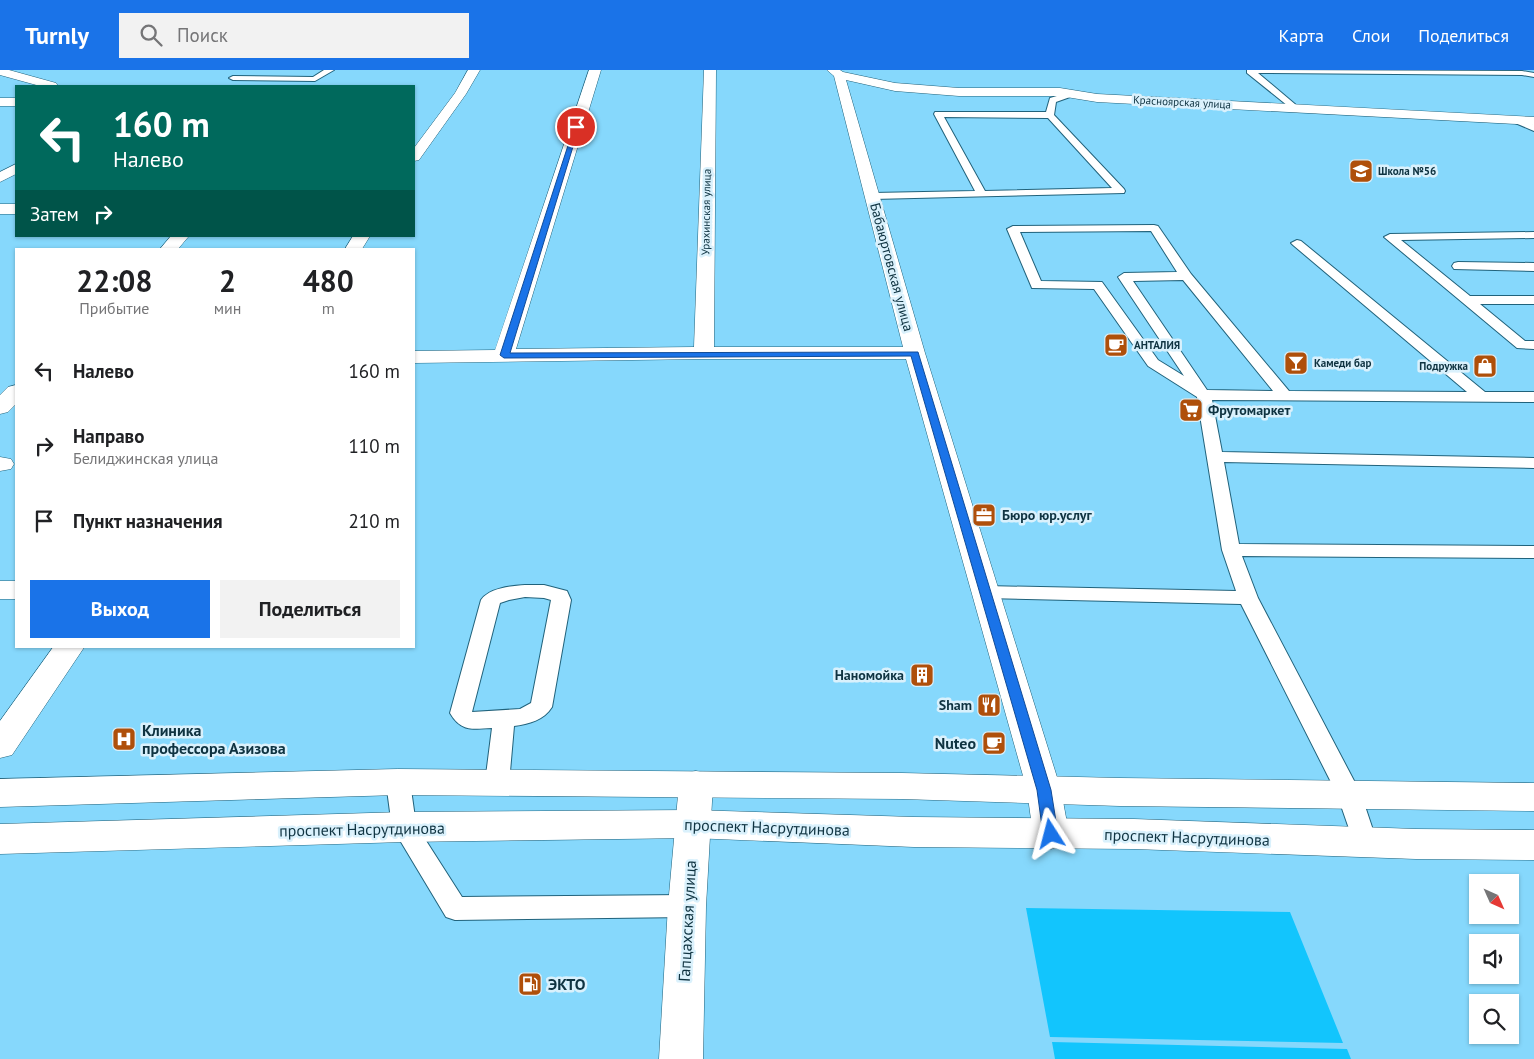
<!DOCTYPE html>
<html lang="ru">
<head>
<meta charset="utf-8">
<style>
	:root { --surface:#fff; --page:#f2f2f2; --text:#202124; --muted:#757577; --accent:#1a73e8 }
	body { margin:0; font-family:"PT Sans",sans-serif; background:var(--page); color:var(--text); height:100vh; display:flex; flex-direction:column; font-size:19px; white-space:nowrap }
	* { box-sizing:border-box; margin:0 }
	p { font-size:16px; color:var(--muted) }
	.icon { flex:none; width:28px; height:28px; fill:none; stroke:currentColor; stroke-width:2; stroke-linecap:round; stroke-linejoin:round }
	.map { position:relative; flex:1; overflow:hidden }
	.sheet { position:absolute; left:15px; top:178px; width:400px; height:400px; display:flex; flex-direction:column; background:var(--surface); border-radius:0px; box-shadow:0 1px 4px #0004 }
	.sheet>* { flex:none }
	.banner { position:absolute; left:15px; top:15px; width:400px; height:152px; border-radius:0px; box-shadow:0 1px 4px #0004; background:#00695c; color:#fff; overflow:hidden }
	.needle { width:32px; rotate:135deg }
	.tools { position:absolute; left:1469px; top:804px; display:grid; gap:10px }
	.tools a { display:grid; place-items:center; width:50px; height:50px; border-radius:0px; background:var(--surface); box-shadow:0 1px 4px #0004; font-size:25px }
	.pin { position:absolute; display:grid; place-items:center; width:42px; height:42px; color:#fff; margin:-21px; border:2px solid #fff; border-radius:50%; box-shadow:0 1px 5px #0007 }
	.me { position:absolute; width:55px; margin:-28px; rotate:351deg; stroke-linejoin:round; filter:drop-shadow(0 0 4px #0008) }
	.turn { display:flex; align-items:center; gap:18px; height:105px; padding:0 15px; font-size:22px }
	.turn .icon { width:65px; height:65px; stroke-width:2.5 }
	.turn b { display:block; font-size:35px; line-height:42px }
	.then { display:flex; align-items:center; height:48px; padding:0 15px; background:#0003; gap:10px; font-size:19px }
	.eta { display:flex; justify-content:space-evenly; align-items:center; height:85px; text-align:center }
	.eta b { font-size:30px; font-weight:800; line-height:35px }
	.button { display:flex; gap:10px; margin-top:auto; padding:10px 15px }
	.button a { flex:1; height:58px; border-radius:0px; background:var(--accent); color:#fff; font-size:20px; font-weight:800; line-height:58px; text-align:center }
	.button a+a { background:var(--page); color:var(--text) }
	ul { padding:0; list-style:none }
	li { display:flex; align-items:center; gap:15px; height:75px; padding:0 15px }
	li div { flex:1 }
	li b { display:block; font-size:19px }
	li em { font-style:normal }
	header { display:flex; align-items:center; gap:30px; box-sizing:border-box; height:70px; padding:0 25px; background:var(--accent); color:#fff }
	header strong { font-size:24px }
	nav { display:flex; gap:28px; margin-inline-start:auto; font-size:18px }
	.search { width:350px; height:45px; background:var(--page); display:flex; align-items:center; gap:12px; box-sizing:border-box; padding:0 18px; border-radius:0px; color:var(--muted); font-size:19px }
	.map>svg:first-child { display:block }
	.green { fill:#12c5fd }
	.lines { fill:none; stroke-linecap:round; stroke-linejoin:round }
	.service-casing { stroke:#21627b; stroke-width:2 }
	.minor-casing { stroke:#21627b; stroke-width:1 }
	.secondary-casing { stroke:#21627b; stroke-width:1 }
	.service { fill:#fff; fill-rule:evenodd }
	.minor { fill:#fff; fill-rule:evenodd }
	.secondary { fill:#fff; fill-rule:evenodd }
	.route { fill:#1a73e8; stroke:#114b97 }
	.labels { text-anchor:middle; dominant-baseline:central; stroke-width:5; stroke-linejoin:round; paint-order:stroke }
	.far-street-label { font-size:11px; fill:#0f3341; stroke:#daf1fc }
	.far-poi-label { font-size:11px; font-weight:bold; fill:#0f3341; stroke:#daf1fc; text-anchor:start }
	.street-label { font-size:14px; fill:#0f3341; stroke:#daf1fc }
	.poi-label { font-size:14px; font-weight:bold; fill:#0f3341; stroke:#daf1fc; text-anchor:start }
	.near-poi-label { font-size:16px; font-weight:bold; fill:#0f3341; stroke:#daf1fc; text-anchor:start }
	.near-street-label { font-size:16px; fill:#0f3341; stroke:#daf1fc }
</style>
</head>
<body>
<header>
<strong>Turnly</strong>
<div class="search"><svg class="icon" aria-label="search" viewBox="0 0 24 24"><circle cx="10" cy="10" r="6"/><path d="M15 15l6 6"/></svg>Поиск</div>
<nav><a>Карта</a><a>Слои</a><a>Поделиться</a></nav>
</header>
<div class="map">
<svg width="1534" height="989" viewBox="0 0 1534 989">
	<rect width="100%" height="100%" fill="#86d8fc"/>
	<path class="green" d="M1026,838L1290,842L1343,973L1050,967Z
		M1052,972L1347,979L1351,989H1055Z"/>
	<g class="lines">
		<g class="service-casing">
			<path id="service" d="M324,0H334L315,11L233,10L229,8L233,6L313,7Z
				M1247,0L1522,1L1534,3V7L1522,5L1258,3L1296,35V39L1293,40L1247,3Z
				M1067,23L1071,25L1070,27L1056,32L1054,45L1124,119L1125,121L1124,123L873,129L868,126L873,123L975,121L934,44L935,42H1046L1050,28ZM944,47L1048,48L1112,118L985,121Z
				M1516,47L1534,55V61L1513,52V48Z
				M1154,155L1158,156L1191,204L1289,321L1467,322L1293,175L1291,173L1297,170L1301,171L1485,322H1534V332L1212,330L1222,382L1534,388V398L1224,392L1239,474L1534,476V488L1242,486L1258,528L1361,724L1377,772L1374,779L1365,782L1356,779L1337,724L1241,534L985,528L978,526L975,522L978,518L985,516L1236,521L1222,480L1197,327L1148,296L1094,219L1032,218L1007,159L1013,156ZM1151,161L1177,202L1124,203L1118,207L1184,306L1158,290L1102,212L1041,211L1020,162ZM1183,210L1273,321L1207,320L1133,211Z
				M1534,162V168L1401,170L1470,226H1534V234H1480L1525,271H1534V279L1517,278L1384,167L1390,164Z
				M1458,192L1534,193V201L1454,199L1452,196L1454,193Z
				M525,515H544L567,521L571,530L552,637C544,650 529,654 514,656L509,713L505,719L497,722L489,719L485,713L492,658C472,659 461,662 450,643L481,530C489,518 511,516 525,515ZM525,527L544,528L551,530L531,633L520,639L472,642L500,533L509,530Z
				M398,703L406,706L410,712L416,755L462,827L687,825L696,828L700,836L696,844L687,847L455,850L446,847L392,757L386,712L390,706Z"/>
		</g>
		<g class="minor-casing">
			<path id="minor" d="M0,0H9L56,13L58,16H40L0,5Z
				M468,0H480L466,24L419,90L414,91V78L455,23Z
				M589,0H601L516,279L694,277L704,0H716L714,277H903L834,6L827,0H840L843,2L895,13L959,18H1060L1097,24L1534,47V55L1097,32L1060,26H959L895,21L846,10L925,283L1061,720L1069,764L1064,774L1051,779L1038,774L1033,764L1027,720L906,289H704L414,293V281L495,280Z
				M0,28H16V36H0Z
				M16,94V104L0,112V102Z
				M0,134H16V144H0Z
				M171,166H189L178,179H160Z
				M353,166H370L362,179H345Z
				M16,315V334L8,342L0,344V325L8,317Z
				M0,387L11,389L14,394L11,399L0,401Z
				M0,511H16V529H0Z
				M54,576H85L12,685L0,688V651Z
				M696,701L708,704L713,714L706,836L703,989H659L668,836L679,714L684,704Z"/>
		</g>
		<g class="secondary-casing">
			<path id="secondary" d="M398,699L902,703L1120,708L1534,713V741L1120,736L902,729L398,725L0,737V709Z
				M692,740L914,747L1134,749L1416,759L1534,760V790L1416,789L1134,779L914,777L692,768L404,772L0,784V754L404,742Z"/>
		</g>
		<use href="#service" class="service"/>
		<use href="#minor" class="minor"/>
		<use href="#secondary" class="secondary"/>
	</g>
	<path class="route" d="M576,55L579,57L510,283L918,282L1051,720L1058,764L1056,768L1051,770L1045,768L1043,764L1037,720L911,286L504,288L500,285L574,57Z"/>
	<defs>
		<g id="school-square" transform="scale(1.25)"><rect x="-9" y="-9" width="18" height="18" rx="4" fill="#af4f0a" stroke="#daf1fc"/><path d="M0-5L7-2L0 1L-7-2ZM-4 1L0 2.5L4 1V4Q0 6-4 4Z" fill="#fff"/></g>
		<g id="cafe-square" transform="scale(1.25)"><rect x="-9" y="-9" width="18" height="18" rx="4" fill="#af4f0a" stroke="#daf1fc"/><path d="M-5.5-4.5H6V0H3Q3 3.5 0 3.5H-2.5Q-5.5 3.5-5.5 0ZM3-3.2v2h1.7v-2ZM-6 4.5H4V6H-6Z" fill="#fff"/></g>
		<g id="bar-square" transform="scale(1.25)"><rect x="-9" y="-9" width="18" height="18" rx="4" fill="#af4f0a" stroke="#daf1fc"/><path d="M-6-5H6L.8 .8V4.5H3.5V6h-7V4.5H-.8V.8Z" fill="#fff"/></g>
		<g id="shop-square" transform="scale(1.25)"><rect x="-9" y="-9" width="18" height="18" rx="4" fill="#af4f0a" stroke="#daf1fc"/><path d="M-5-2.5h2.3a2.7 3.5 0 0 1 5.4 0H5L5.5 6h-11ZM-1.5-2.5h3a1.5 2.3 0 0 0-3 0Z" fill="#fff"/></g>
		<g id="supermarket-square" transform="scale(1.25)"><rect x="-9" y="-9" width="18" height="18" rx="4" fill="#af4f0a" stroke="#daf1fc"/><path d="M-6-5.5h2.5l.6 2H6L4.5 2H-2.5L-4.4-4H-6ZM-1.5 3.2a1.3 1.3 0 1 0 .1 0ZM3 3.2a1.3 1.3 0 1 0 .1 0Z" fill="#fff"/></g>
		<g id="office-square" transform="scale(1.25)"><rect x="-9" y="-9" width="18" height="18" rx="4" fill="#af4f0a" stroke="#daf1fc"/><path d="M-6-3h4V-5.5h4V-3h4V5H-6ZM-1-4.5V-3h2v-1.5ZM-6 0V1H6V0Z" fill="#fff"/></g>
		<g id="building-square" transform="scale(1.25)"><rect x="-9" y="-9" width="18" height="18" rx="4" fill="#af4f0a" stroke="#daf1fc"/><path d="M-4-6H4V6H1V3H-1V6H-4ZM-2.5-4.3h1.7v1.8h-1.7ZM.8-4.3h1.7v1.8H.8ZM-2.5-1h1.7V.8h-1.7ZM.8-1h1.7V.8H.8Z" fill="#fff"/></g>
		<g id="restaurant-square" transform="scale(1.25)"><rect x="-9" y="-9" width="18" height="18" rx="4" fill="#af4f0a" stroke="#daf1fc"/><path d="M-5-6h1v4h1v-4h1v4h1v-4h1v5L-1.5 .5V6h-2V.5L-5-1ZM5-6V6H3V1.5H1.5Q1.5-4 5-6Z" fill="#fff"/></g>
		<g id="hospital-square" transform="scale(1.25)"><rect x="-9" y="-9" width="18" height="18" rx="4" fill="#af4f0a" stroke="#daf1fc"/><path d="M-5-5h3v3.5h4V-5h3V5h-3V1.5h-4V5h-3Z" fill="#fff"/></g>
		<g id="fuel-square" transform="scale(1.25)"><rect x="-9" y="-9" width="18" height="18" rx="4" fill="#af4f0a" stroke="#daf1fc"/><path d="M-5.5-6h7V0h2V4h1.3V-2.5L3-4.5l.8-.8L6-3V5H2.5V1h-1V6h-7ZM-4.2-4.7v3.2H.2V-4.7Z" fill="#fff"/></g>
	</defs>
	<g fill-rule="evenodd">
		<use href="#school-square" x="1361" y="101"/>
		<use href="#cafe-square" x="1116" y="275"/>
		<use href="#bar-square" x="1296" y="293"/>
		<use href="#shop-square" x="1485" y="296"/>
		<use href="#supermarket-square" x="1191" y="340"/>
		<use href="#office-square" x="984" y="445"/>
		<use href="#building-square" x="922" y="605"/>
		<use href="#restaurant-square" x="989" y="635"/>
		<use href="#hospital-square" x="124" y="669"/>
		<use href="#cafe-square" x="994" y="673"/>
		<use href="#fuel-square" x="530" y="914"/>
	</g>
	<g class="labels">
		<g class="far-street-label">
			<text transform="translate(1182 32) rotate(3)">Красноярская улица</text>
			<text transform="translate(706 142) rotate(-89)">Урахинская улица</text>
		</g>
		<g class="far-poi-label">
			<text x="1378" y="101">Школа №56</text>
			<text x="1134" y="275">АНТАЛИЯ</text>
			<text x="1314" y="293">Камеди бар</text>
			<text x="1468" y="296" text-anchor="end">Подружка</text>
		</g>
		<g class="street-label">
			<text transform="translate(892 197) rotate(75)">Бабаюртовская улица</text>
		</g>
		<g class="poi-label">
			<text x="1208" y="340">Фрутомаркет</text>
			<text x="1002" y="445">Бюро юр.услуг</text>
			<text x="904" y="605" text-anchor="end">Наномойка</text>
			<text x="972" y="635" text-anchor="end">Sham</text>
		</g>
		<g class="near-poi-label">
			<text x="142" y="660">Клиника<tspan x="142" dy="18">профессора Азизова</tspan></text>
			<text x="976" y="673" text-anchor="end">Nuteo</text>
			<text x="548" y="914">ЭКТО</text>
		</g>
		<g class="near-street-label">
			<text transform="translate(767 757) rotate(2)">проспект Насрутдинова</text>
			<text transform="translate(362 759) rotate(-1)">проспект Насрутдинова</text>
			<text transform="translate(1187 767) rotate(2)">проспект Насрутдинова</text>
			<text transform="translate(687 851) rotate(-87)">Гапцахская улица</text>
		</g>
	</g>
</svg>
<div class="tools">
<a><svg class="needle" viewBox="-14 -14 28 28"><path d="M0-13l5 13h-10z" fill="#e53935"/><path d="M0 13l5-13h-10z" fill="#757577"/></svg></a>
<a><svg class="icon" aria-label="sound" viewBox="0 0 24 24"><path d="M4 9h4l5-4v14l-5-4H4zM17 9q2 3 0 6"/></svg></a>
<a><svg class="icon" aria-label="search" viewBox="0 0 24 24"><circle cx="10" cy="10" r="6"/><path d="M15 15l6 6"/></svg></a>
</div>
<div class="pin" style="left:576px;top:57px;background:#d93025"><svg class="icon" aria-label="arrive" viewBox="0 0 24 24"><path d="M6 21V4h12l-3 4 3 4H6"/></svg></div>
<svg class="me" style="left:1051px;top:764px" viewBox="-20 -20 40 40"><path d="M0-17L14 15 0 8-14 15z" fill="#1a73e8" stroke="#fff" stroke-width="4"/></svg>
<div class="banner">
<div class="turn"><svg class="icon" aria-label="left" viewBox="0 0 24 24"><path d="M17 20v-9H6M10 6l-5 5 5 5"/></svg><div><b>160 m</b>Налево</div></div>
<div class="then">Затем<svg class="icon" aria-label="right" viewBox="0 0 24 24"><path d="M7 20v-9h11M14 6l5 5-5 5"/></svg></div>
</div>
<section class="sheet">
<div class="eta">
<div><b>22:08</b><p>Прибытие</p></div>
<div><b>2</b><p>мин</p></div>
<div><b>480</b><p>m</p></div>
</div>
<ul>
<li><svg class="icon" aria-label="left" viewBox="0 0 24 24"><path d="M17 20v-9H6M10 6l-5 5 5 5"/></svg><div><b>Налево</b></div><em>160 m</em></li>
<li><svg class="icon" aria-label="right" viewBox="0 0 24 24"><path d="M7 20v-9h11M14 6l5 5-5 5"/></svg><div><b>Направо</b><p>Белиджинская улица</p></div><em>110 m</em></li>
<li><svg class="icon" aria-label="arrive" viewBox="0 0 24 24"><path d="M6 21V4h12l-3 4 3 4H6"/></svg><div><b>Пункт назначения</b></div><em>210 m</em></li>
</ul>
<div class="button"><a>Выход</a><a>Поделиться</a></div>
</section>
</div>
</body>
</html>
